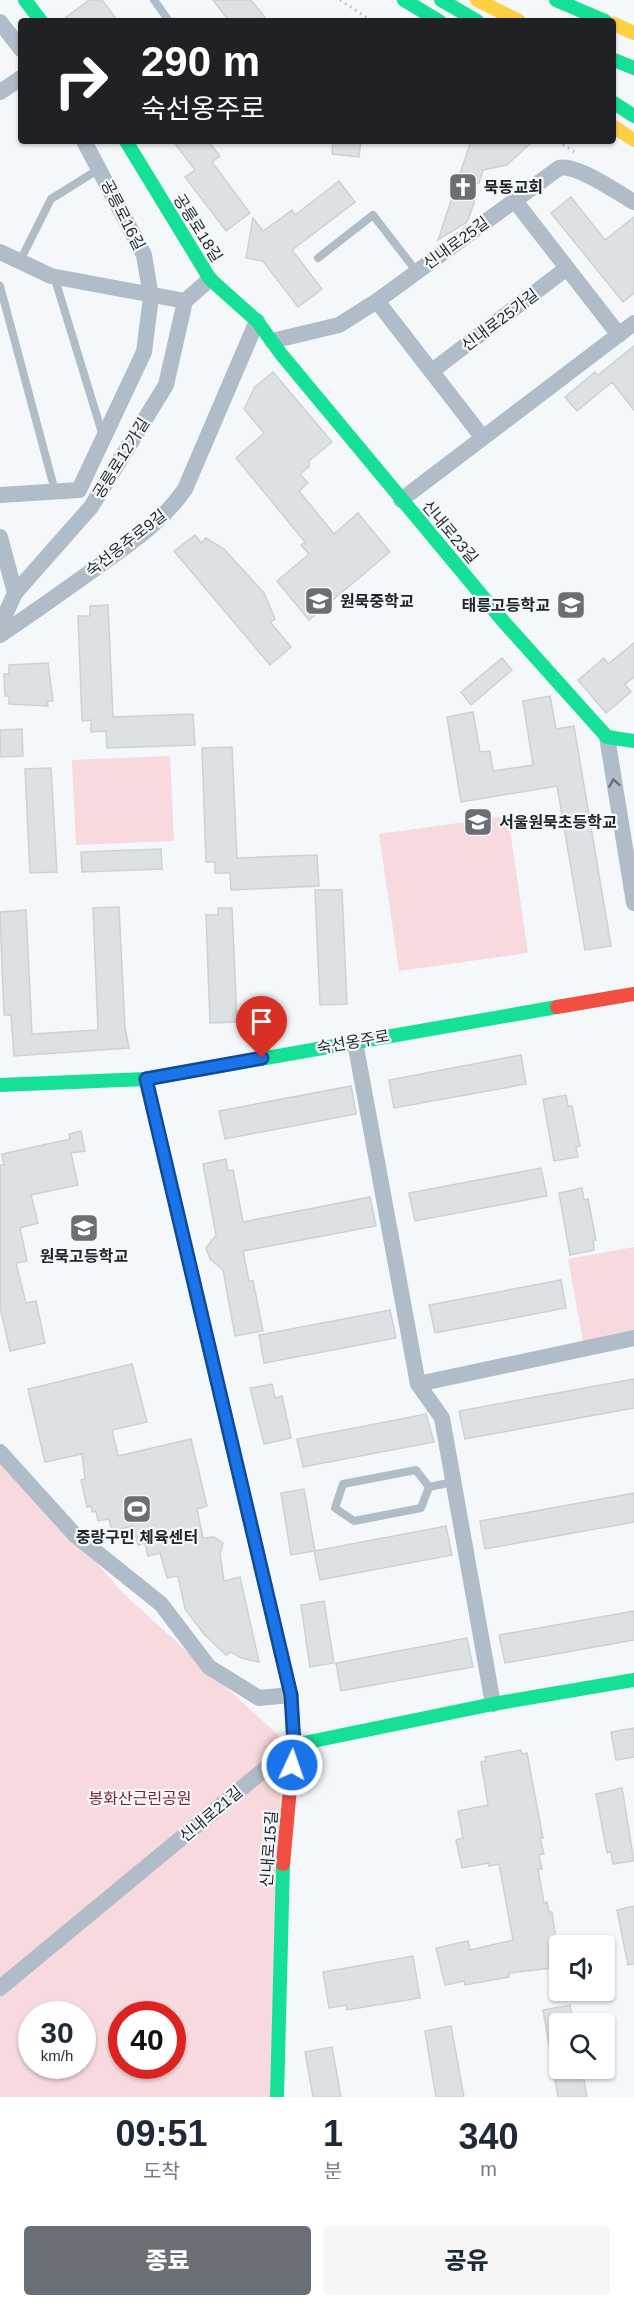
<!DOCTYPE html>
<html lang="ko">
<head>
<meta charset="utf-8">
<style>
	:root { --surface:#fff; --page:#f6f6f7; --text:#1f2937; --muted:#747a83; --accent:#696f74 }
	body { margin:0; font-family:Helvetica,"Noto Sans KR",sans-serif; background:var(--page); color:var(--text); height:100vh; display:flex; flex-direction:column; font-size:22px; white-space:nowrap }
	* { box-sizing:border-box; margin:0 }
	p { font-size:20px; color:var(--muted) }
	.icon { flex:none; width:33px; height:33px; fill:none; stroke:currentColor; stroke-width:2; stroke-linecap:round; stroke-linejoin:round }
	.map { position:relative; height:2097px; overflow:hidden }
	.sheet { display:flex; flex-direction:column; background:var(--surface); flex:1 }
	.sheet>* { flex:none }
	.hud { position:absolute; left:18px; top:18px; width:598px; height:126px; border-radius:6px; box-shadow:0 2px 4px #0004; background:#202124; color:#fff; overflow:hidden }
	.buttons { position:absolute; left:549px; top:1935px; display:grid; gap:12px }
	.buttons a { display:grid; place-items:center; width:66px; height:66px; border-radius:6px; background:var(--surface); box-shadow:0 2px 4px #0004; font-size:30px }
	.speed { position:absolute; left:18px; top:2001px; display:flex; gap:12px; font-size:30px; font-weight:700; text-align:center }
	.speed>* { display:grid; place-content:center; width:78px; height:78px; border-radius:50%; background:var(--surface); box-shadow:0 2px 4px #0004; line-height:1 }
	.speed small { font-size:15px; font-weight:400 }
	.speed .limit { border:9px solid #d22; background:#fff; color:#111 }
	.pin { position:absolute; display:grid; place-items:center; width:51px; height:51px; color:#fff; margin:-62px -26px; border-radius:50% 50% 50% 0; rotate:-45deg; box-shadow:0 0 6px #0007 }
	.pin .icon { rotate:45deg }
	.me { position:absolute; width:66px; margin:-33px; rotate:3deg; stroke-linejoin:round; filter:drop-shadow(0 0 4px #0008) }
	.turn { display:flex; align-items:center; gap:21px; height:126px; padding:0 24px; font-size:27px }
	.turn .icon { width:78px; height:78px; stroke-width:2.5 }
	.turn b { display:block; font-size:42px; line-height:51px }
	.eta { display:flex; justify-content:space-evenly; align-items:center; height:102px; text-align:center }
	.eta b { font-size:36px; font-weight:800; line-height:42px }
	.action { display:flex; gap:12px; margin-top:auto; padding:12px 24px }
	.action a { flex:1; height:69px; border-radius:6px; background:var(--accent); color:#fff; font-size:24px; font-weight:800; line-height:69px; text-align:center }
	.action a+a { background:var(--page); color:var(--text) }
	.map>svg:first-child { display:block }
	.green { fill:#f8d9dd; fill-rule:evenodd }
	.building { fill:#dce1e6; stroke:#ccd1d5; stroke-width:1.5 }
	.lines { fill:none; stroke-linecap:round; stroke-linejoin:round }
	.path { stroke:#b6bec5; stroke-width:3; stroke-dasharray:1.5 4.5; stroke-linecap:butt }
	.lane { stroke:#b0bcc7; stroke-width:8 }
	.street { stroke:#b0bcc7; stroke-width:16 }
	.fast { stroke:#16e098; stroke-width:14 }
	.slow { stroke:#ffcf43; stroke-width:14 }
	.jam { stroke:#f24e42; stroke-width:14 }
	.oneway { stroke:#67707a }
	.route-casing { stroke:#114b97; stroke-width:15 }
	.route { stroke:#1a73e8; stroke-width:10 }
	.labels { text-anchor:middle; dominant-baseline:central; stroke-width:4.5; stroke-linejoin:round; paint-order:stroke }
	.poi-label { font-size:16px; font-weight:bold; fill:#1e252c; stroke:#f4f8fb; text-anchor:start }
	.street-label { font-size:16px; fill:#1e252c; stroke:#f4f8fb }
	.park-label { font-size:16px; fill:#7a2437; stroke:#f4f8fb }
</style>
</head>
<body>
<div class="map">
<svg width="634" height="2097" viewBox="0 0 634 2097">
	<rect width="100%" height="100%" fill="#f5f8fa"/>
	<path class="green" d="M170,756L174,841L76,845L72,760Z
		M508,816L528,953L399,971L379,834Z
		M634,1247V1344L585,1352L568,1259Z
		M0,1453L123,1593L278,1735L282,1762L270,2097H0ZM32,2014H82V2066H32ZM122,2014H172V2066H122Z"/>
	<path class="building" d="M89,0H102L118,21H61Z
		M213,0H251L268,21H229Z
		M173,141H208L220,156L212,162L250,213L226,231L185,177L195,170Z
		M333,141H361L359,157L332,154Z
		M471,141H533L507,165L483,170L479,183L474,184V203L467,222L438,240Z
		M339,181L355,202L292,250L322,289L298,307L263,261L246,258L253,218L263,231L292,210L295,215Z
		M571,197L605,240L634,217V293L623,302L551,213Z
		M634,346V410L612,382L577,411L565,397L595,372L598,375Z
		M273,372L332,442L309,461V467L300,474L308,483L299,491L334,534L358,513L390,552L309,620L277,581L309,554L301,545L305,542L236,458L264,433L244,409L255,387Z
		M195,535L201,543L206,538L224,549L264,593L275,619L270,622L291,647L270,665L174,551Z
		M108,605L113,717L193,714L195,745L107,748L106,731L91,732V720L82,721L78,616H90V606Z
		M634,643V677L625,684L631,692L606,713L578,680L604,658L608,664Z
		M502,658L512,670L471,705L461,692Z
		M48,663L53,701H47L48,706L9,704V696H5L4,674H9V665Z
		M550,696L556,729L574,726L611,946L585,950L557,786L461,802L447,717L473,712L480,752L490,751L493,771L533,765L523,701Z
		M22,729L23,756L0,757V730Z
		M232,747L237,858L317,855L319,886L231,890L230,873H215V862H206L202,748Z
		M51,768L57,872L30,873L25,769Z
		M161,849L162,869L82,872L81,852Z
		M315,890H342L347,1004L320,1005Z
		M119,907L125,1028L129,1048L14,1056L11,1015H4L0,912L26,910L32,1034L98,1030L93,908Z
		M218,908H232L237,1022L210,1023L206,915H218Z
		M521,1055L526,1084L394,1108L389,1080Z
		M351,1086L356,1114L225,1139L219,1111Z
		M566,1095L568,1106H572L580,1146L576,1147L578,1157L554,1161L543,1099Z
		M81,1131L85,1151L71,1153L78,1185L31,1195L38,1223L20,1228L27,1261L16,1263L26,1303L36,1301L45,1343L10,1351L0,1307V1165H4L2,1154L70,1139L69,1134Z
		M226,1159L228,1171L233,1170L243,1222L370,1197L376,1226L243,1251L249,1281H253L263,1331L235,1336L223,1270L210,1259L206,1248L216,1235L203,1164Z
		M541,1168L547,1196L415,1221L409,1193Z
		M582,1188L584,1200L588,1199L596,1240H593L594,1250L570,1255L559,1193Z
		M561,1280L566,1308L435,1333L429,1305Z
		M390,1310L396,1338L264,1363L259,1335Z
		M132,1364L147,1422L112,1430L118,1456L191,1439L207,1506L197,1509L203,1538L214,1537L223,1543L220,1554L224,1581L240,1577L259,1662L241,1658L231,1652L226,1655L204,1634L185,1609L178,1576L167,1578L160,1553L148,1556L145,1543L138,1545L133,1526L112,1531L109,1519L98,1521L96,1511L92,1512L91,1506L87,1507L81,1480L85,1479L82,1454L45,1462L28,1389Z
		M634,1379V1408L465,1439L459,1411Z
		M272,1384L275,1398L282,1396L291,1438L264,1444L250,1388Z
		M426,1414L434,1442L303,1467L297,1439Z
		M304,1489L315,1551L291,1555L281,1493Z
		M634,1493V1522L485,1549L480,1521Z
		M446,1526L452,1555L320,1580L314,1551Z
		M324,1601L334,1663L310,1667L301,1605Z
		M634,1611V1640L505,1663L499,1635Z
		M467,1638L473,1667L341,1691L336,1663Z
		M634,1728V1757L616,1760L611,1732Z
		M521,1750L522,1754L527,1753L543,1838H540L544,1854L539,1855L542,1869H538L544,1903L547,1902L549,1912H552L560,1967L509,1973V1977L465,1985L464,1981L445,1985L436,1948L468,1941L470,1950L513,1940L499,1864L489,1866V1863L462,1868L456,1840L463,1838L458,1811L488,1805L481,1762L486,1761L485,1757Z
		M622,1788L634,1861L613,1864L611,1852L607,1853L596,1794Z
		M634,1906V1964L628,1965L617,1910Z
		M413,1956L420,1998L347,2010L346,2005L329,2008L323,1972Z
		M570,2005L574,2024H560V2067H553L543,2010Z
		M451,2026L464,2097H436L425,2031Z
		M332,2047L341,2097H313L305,2052Z
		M553,2068H582L587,2097H558Z"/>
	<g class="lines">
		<path class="path" d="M340,0L372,21
			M558,141L576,153"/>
		<path class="lane" d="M154,0L169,21
			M318,258L373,215L417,272
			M20,261L51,199L99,169
			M54,276L103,436
			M0,286L55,491
			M429,1487L421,1508L354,1521L335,1508L343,1484L416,1470L429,1487L453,1482"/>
		<path class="street" d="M0,22L21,49
			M0,92L21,78
			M515,201L619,335
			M0,252L51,276L185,301L210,279
			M377,301L483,438
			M272,341L339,325L377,301L559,168C576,163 618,193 634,202
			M432,371L567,268
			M0,495L79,490L144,352L151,297L144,255L84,141
			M401,500L634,323
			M0,537L15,593L0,626
			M15,593L91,507L166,385L185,301
			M0,635C35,612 69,587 103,563C133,541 164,520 185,489L257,321
			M607,737L634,903
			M355,1042L418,1384L442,1418L493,1704
			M418,1384L634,1338
			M0,1452L75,1535L161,1604L209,1667L259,1698L291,1695
			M0,1988L294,1745"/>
		<path class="fast" d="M25,0L41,21
			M404,0L439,21
			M441,0L477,21
			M556,0L605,21
			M614,60L634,68
			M614,103L634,116
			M126,141L210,279L257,321L281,354L503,621L607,737L634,741
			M146,1079L274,1624
			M0,1085L146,1079L557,1007
			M294,1745L493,1704L634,1680
			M277,2097L283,1864"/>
		<path class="slow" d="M477,0L519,21
			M614,24L634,33
			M614,127L634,140"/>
		<path class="jam" d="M557,1007L634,994
			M274,1624L291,1695L294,1745L283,1864"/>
	</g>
	<defs><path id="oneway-chevron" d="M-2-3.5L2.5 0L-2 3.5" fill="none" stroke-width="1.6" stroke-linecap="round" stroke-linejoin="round" transform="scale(1.5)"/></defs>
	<use class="oneway" href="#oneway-chevron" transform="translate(614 783) rotate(-99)"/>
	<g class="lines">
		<g class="route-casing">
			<path id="route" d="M262,1058L146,1079L291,1695L294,1745L292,1765"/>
		</g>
		<use href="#route" class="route"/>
	</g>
	<defs>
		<g id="church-square" transform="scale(1.5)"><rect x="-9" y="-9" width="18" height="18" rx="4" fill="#696f74" stroke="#f4f8fb"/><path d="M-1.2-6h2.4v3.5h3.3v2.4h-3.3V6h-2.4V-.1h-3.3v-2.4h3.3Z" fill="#fff"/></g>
		<g id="school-square" transform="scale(1.5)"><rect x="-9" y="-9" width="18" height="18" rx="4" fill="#696f74" stroke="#f4f8fb"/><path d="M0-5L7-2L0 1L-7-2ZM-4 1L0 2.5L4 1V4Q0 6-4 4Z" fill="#fff"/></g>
		<g id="stadium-square" transform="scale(1.5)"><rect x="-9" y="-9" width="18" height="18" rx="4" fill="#696f74" stroke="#f4f8fb"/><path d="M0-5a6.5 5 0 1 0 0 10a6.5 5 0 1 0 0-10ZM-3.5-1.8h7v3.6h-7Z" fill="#fff"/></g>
	</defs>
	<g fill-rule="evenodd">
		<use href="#church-square" x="463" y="187"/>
		<use href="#school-square" x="319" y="601"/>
		<use href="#school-square" x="571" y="605"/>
		<use href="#school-square" x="478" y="822"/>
		<use href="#school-square" x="84" y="1228"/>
		<use href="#stadium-square" x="137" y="1509"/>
	</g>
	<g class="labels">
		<g class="poi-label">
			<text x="484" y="187">묵동교회</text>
			<text x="340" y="601">원묵중학교</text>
			<text x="550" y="605" text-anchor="end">태릉고등학교</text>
			<text x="499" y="822">서울원묵초등학교</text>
			<text x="84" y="1256" text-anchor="middle">원묵고등학교</text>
			<text x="137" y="1537" text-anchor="middle">중랑구민 체육센터</text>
		</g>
		<g class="street-label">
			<text transform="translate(123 215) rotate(63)">공릉로16길</text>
			<text transform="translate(198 228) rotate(58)">공릉로18길</text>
			<text transform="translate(456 243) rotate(-36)">신내로25길</text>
			<text transform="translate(500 320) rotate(-37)">신내로25가길</text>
			<text transform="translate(121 458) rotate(-58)">공릉로12가길</text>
			<text transform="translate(450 532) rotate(50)">신내로23길</text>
			<text transform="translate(126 543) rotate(-38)">숙선옹주로9길</text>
			<text transform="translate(353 1042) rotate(-10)">숙선옹주로</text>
			<text transform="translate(211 1814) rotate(-40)">신내로21길</text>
			<text transform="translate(269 1849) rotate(-86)">신내로15길</text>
		</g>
		<g class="park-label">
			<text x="140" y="1798">봉화산근린공원</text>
		</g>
	</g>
</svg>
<div class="buttons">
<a><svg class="icon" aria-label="sound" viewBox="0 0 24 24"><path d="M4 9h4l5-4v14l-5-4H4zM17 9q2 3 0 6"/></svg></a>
<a><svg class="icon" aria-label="search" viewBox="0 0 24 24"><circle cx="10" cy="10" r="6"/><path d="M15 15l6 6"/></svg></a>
</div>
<div class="speed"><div>30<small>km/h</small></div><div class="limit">40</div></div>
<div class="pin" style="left:262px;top:1058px;background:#d93025"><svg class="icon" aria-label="arrive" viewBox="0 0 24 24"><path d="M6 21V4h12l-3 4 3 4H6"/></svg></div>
<svg class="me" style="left:292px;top:1765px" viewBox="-20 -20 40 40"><circle r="17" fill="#1a73e8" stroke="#fff" stroke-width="3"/><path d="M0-11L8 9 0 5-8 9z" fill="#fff"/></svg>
<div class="hud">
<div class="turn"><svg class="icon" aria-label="right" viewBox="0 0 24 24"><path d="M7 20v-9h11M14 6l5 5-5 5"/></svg><div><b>290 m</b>숙선옹주로</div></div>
</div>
</div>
<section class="sheet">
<div class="eta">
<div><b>09:51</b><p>도착</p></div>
<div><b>1</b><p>분</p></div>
<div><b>340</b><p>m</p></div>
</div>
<div class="action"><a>종료</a><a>공유</a></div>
</section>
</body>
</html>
